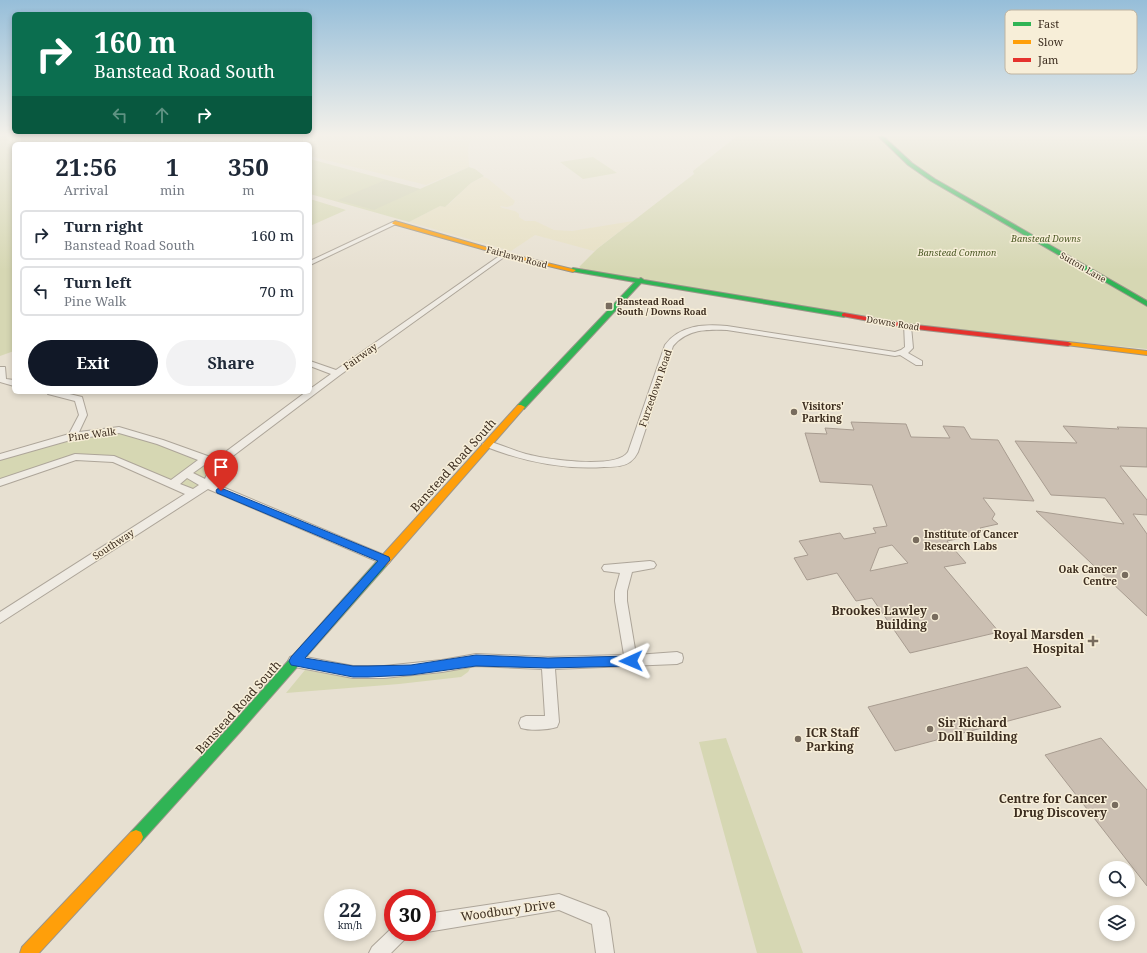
<!DOCTYPE html>
<html lang="en">
<head>
<meta charset="utf-8">
<style>
	:root { --surface:#fff; --page:#f2f2f3; --text:#1f2937; --muted:#747a83; --line:#e0e1e3; --accent:#111827 }
	body { margin:0; font-family:"Noto Serif",serif; background:var(--page); color:var(--text); height:100vh; display:flex; flex-direction:column; font-size:15px; white-space:nowrap }
	* { box-sizing:border-box; margin:0 }
	p { font-size:13px; color:var(--muted) }
	.icon { flex:none; width:22px; height:22px; fill:none; stroke:currentColor; stroke-width:2; stroke-linecap:round; stroke-linejoin:round }
	.map { position:relative; flex:1; overflow:hidden }
	.details { position:absolute; left:12px; top:142px; width:300px; height:252px; display:flex; flex-direction:column; background:var(--surface); border-radius:6px; box-shadow:0 2px 6px #0003 }
	.details>* { flex:none }
	.banner { position:absolute; left:12px; top:12px; width:300px; height:122px; border-radius:6px; box-shadow:0 2px 6px #0003; background:#0b6e4f; color:#fff; overflow:hidden }
	.fabs { position:absolute; left:1099px; top:861px; display:grid; gap:8px }
	.fabs a { display:grid; place-items:center; width:36px; height:36px; border-radius:50%; background:var(--surface); box-shadow:0 2px 6px #0003; font-size:20px }
	.speed { position:absolute; left:324px; top:889px; display:flex; gap:8px; font-size:20px; font-weight:700; text-align:center }
	.speed>* { display:grid; place-content:center; width:52px; height:52px; border-radius:50%; background:var(--surface); box-shadow:0 2px 6px #0003; line-height:1 }
	.speed small { font-size:10px; font-weight:400 }
	.speed .limit { border:6px solid #d22; background:#fff; color:#111 }
	.pin { position:absolute; display:grid; place-items:center; width:34px; height:34px; color:#fff; margin:-41px -17px; border-radius:50% 50% 50% 0; rotate:-45deg; box-shadow:0 0 4px #0007 }
	.pin .icon { rotate:45deg }
	.me { position:absolute; width:44px; margin:-22px; rotate:269deg; stroke-linejoin:round; filter:drop-shadow(0 0 3px #0008) }
	.turn { display:flex; align-items:center; gap:14px; height:84px; padding:0 16px; font-size:18px }
	.turn .icon { width:52px; height:52px; stroke-width:2.5 }
	.turn b { display:block; font-size:28px; line-height:34px }
	.lanes { display:flex; align-items:center; height:38px; padding:0 16px; background:#0003; justify-content:center; gap:20px; direction:ltr }
	.lanes .off { opacity:.35 }
	.eta { display:flex; justify-content:space-evenly; align-items:center; height:68px; text-align:center }
	.eta b { font-size:24px; font-weight:700; line-height:28px }
	.button { display:flex; gap:8px; margin-top:auto; padding:8px 16px }
	.button a { flex:1; height:46px; border-radius:24px; background:var(--accent); color:#fff; font-size:16px; font-weight:700; line-height:46px; text-align:center }
	.button a+a { background:var(--page); color:var(--text) }
	ul { padding:0; list-style:none }
	li { display:flex; align-items:center; gap:12px; height:50px; margin:0 8px 6px; padding:0 8px; border:2px solid var(--line); border-radius:6px }
	li div { flex:1 }
	li b { display:block; font-size:15px }
	li em { font-style:normal }
	.map>svg:first-child { display:block }
	.farmland { fill:#e6dfc2 }
	.green { fill:#d6d7b3 }
	.cemetery { fill:#d1d1b3 }
	.building { fill:#cbbfb2; stroke:#a89c90; fill-rule:evenodd }
	.lines { fill:none; stroke-linecap:round; stroke-linejoin:round }
	.street-casing { stroke:#ada599; stroke-width:2 }
	.fast-casing { stroke:#9c958a; stroke-width:2 }
	.slow-casing { stroke:#9c958a; stroke-width:2 }
	.jam-casing { stroke:#9c958a; stroke-width:2 }
	.street { fill:#efebe3; fill-rule:evenodd }
	.fast { fill:#30b455; fill-rule:evenodd }
	.slow { fill:#ff9f0a; fill-rule:evenodd }
	.jam { fill:#e5322d; fill-rule:evenodd }
	.route { fill:#1a73e8; stroke:#114b97 }
	.poi-dot { fill:#786c5e; stroke:#f7eed8; stroke-width:1.5 }
	.labels { text-anchor:middle; dominant-baseline:central; stroke-width:3; stroke-linejoin:round; paint-order:stroke }
	.far-park-label { font-size:9px; font-style:italic; fill:#4d5a26; stroke:#f7eed8 }
	.far-street-label { font-size:9px; fill:#3d2e20; stroke:#f7eed8 }
	.far-poi-label { font-size:9px; font-weight:bold; fill:#3d2e20; stroke:#f7eed8; text-anchor:start }
	.street-label { font-size:10px; fill:#3d2e20; stroke:#f7eed8 }
	.poi-label { font-size:10px; font-weight:bold; fill:#3d2e20; stroke:#f7eed8; text-anchor:start }
	.near-street-label { font-size:12px; fill:#3d2e20; stroke:#f7eed8 }
	.near-poi-label { font-size:12px; font-weight:bold; fill:#3d2e20; stroke:#f7eed8; text-anchor:end }
	.key { fill:#f7eed8; stroke:#bfb4a1; stroke-width:1 }
	.key-label { font-size:11px; fill:#3d2e20 }
</style>
</head>
<body>
<div class="map">
<svg width="1147" height="953" viewBox="0 0 1147 953">
	<rect width="100%" height="100%" fill="#e7e0d1"/>
	<path class="farmland" d="M263,136H471L468,150L469,167L426,185L310,156V144H269Z
		M483,177L487,178L515,201L513,205L507,207L500,206L502,208L515,211L519,214V217L525,221H535L554,230L572,231L633,221L594,251L535,235L511,251L409,222L440,206L445,207L449,204L471,183Z"/>
	<path class="green" d="M0,136H106L131,144H14V351L0,356Z
		M118,136H257L262,144H248L253,142L245,144H143Z
		M737,136H1147V349L907,326L588,273L579,267L597,249L694,174L693,171Z
		M593,157L617,173L583,179L560,162Z
		M310,159L420,189L469,167L475,169L484,176L471,183L445,207L440,206L409,222L310,194Z
		M310,199L346,210L310,226Z
		M119,430L217,463L207,485L192,493L114,459L75,457L0,483V457L73,436Z
		M471,667L468,672L461,677L399,684L286,693L305,670C360,680 417,676 471,667Z
		M726,738L803,953H757L699,742Z"/>
	<path class="cemetery" d="M385,180L420,189L374,210L338,200Z"/>
	<path class="building" d="M851,422L906,424L911,437L950,438L943,426L964,427L971,439L998,440L1034,501L983,498L995,514L992,519L998,524L980,528L983,531L970,534L972,536L947,541L966,563L944,567L999,632L910,653L872,598L856,601L837,573L807,580L794,558L808,555L799,541L840,533L844,539L876,533L873,528L887,526L872,485L820,482L805,433L827,434L825,428L854,430ZM892,545L908,563L870,571L879,548Z
		M1063,426L1119,429L1117,427L1147,428V467L1120,466L1147,500V515L1133,514L1147,534V616L1036,511L1124,524L1105,498L1051,495L1015,441L1077,443Z
		M1027,667L1061,707L895,751L868,707Z
		M1101,738L1147,790V886L1045,755Z"/>
	<g class="lines">
		<g class="street-casing">
			<path id="street" d="M393,222L398,223L310,265V261Z
				M505,252L507,253V255L340,375L221,465L213,483L389,557L391,560L389,563L385,564L381,563L208,489L0,623V612L185,494L113,462L76,460L0,486V479L75,454L114,456L171,480L198,460L157,444L119,433L74,439L0,460V454L69,434L79,415L75,401L48,394L47,392H61L82,397L87,415L79,432L119,427L163,440L216,459L306,392H310V389L331,374L310,366V361L336,370ZM207,463L211,465L205,479L193,473ZM187,478L199,485L193,489L180,484Z
				M904,324H907L911,326L913,348L908,353L922,361V365H916L900,355L895,356L727,330C707,329 687,329 673,346L638,452C636,456 634,459 630,462C623,467 612,467 604,467C562,470 522,461 484,446L482,444L487,441C500,444 512,450 526,454C545,459 616,470 628,452L665,345C680,325 704,324 727,326L895,352L901,350L905,347Z
				M0,367H5L6,379L14,380V386L0,382Z
				M650,561L654,562L656,565L654,568L632,572L627,591V601L636,655L677,652L682,654L683,658L682,662L677,664L555,669L559,722L557,727C547,730 531,731 521,728L519,723L521,718L526,716H545L542,669L476,666L442,672L384,678H353L295,667L290,665L288,661L290,657L295,655L353,666H384L442,660L476,654L548,657L624,655L615,601V591L620,573L604,571L602,568L604,565Z
				M559,894L606,912L609,918L614,953H596L592,924L559,910L427,932V914Z
				M393,927V932H409L406,938L391,953H369L372,947Z"/>
		</g>
		<g class="fast-casing">
			<path id="fast" d="M878,136H883L912,163L935,179L1147,301V306L931,181L908,165Z
				M573,268L639,279L641,278L644,280L844,313L847,315L844,317L641,283L524,409H518L517,407L518,405L635,282L571,271L570,270Z
				M382,559L386,560L387,563L386,566L240,732L141,842L136,844L131,842L129,837L131,832L232,724L378,560Z"/>
		</g>
		<g class="slow-casing">
			<path id="slow" d="M395,221L506,253L576,270L573,272L503,255L393,224L392,223Z
				M1068,342L1147,351V355L1066,345L1064,344Z
				M518,405H521L525,407L386,566L382,567L378,566L377,563L378,560Z
				M136,830L141,832L143,837L141,842L39,953H20L22,947L131,832Z"/>
		</g>
		<g class="jam-casing">
			<path id="jam" d="M844,313L907,324L1068,342L1072,344L1068,346L907,328L842,316V314Z"/>
		</g>
		<use href="#street" class="street"/>
		<use href="#fast" class="fast"/>
		<use href="#slow" class="slow"/>
		<use href="#jam" class="jam"/>
	</g>
	<linearGradient id="sky" x2="0" y2="1"><stop stop-color="#96bed9"/><stop offset="0.5" stop-color="#f4f1ea"/><stop offset="1" stop-color="#f4f1ea" stop-opacity="0"/></linearGradient>
	<rect width="1147" height="270" fill="url(#sky)"/>
	<path class="route" d="M221,488L389,557L390,560L305,658L353,666H368L411,665L476,655L548,658L631,656L635,657L637,661L635,665L631,666L548,668L476,666L411,675L368,677H353L291,665L289,661L291,657L378,561L217,493L216,491L217,489Z"/>
	<g class="poi-dot">
		<rect x="605" y="302" width="8" height="8" rx="2"/>
		<circle cx="794" cy="412" r="4"/>
		<circle cx="916" cy="540" r="4"/>
		<circle cx="1125" cy="575" r="4"/>
		<circle cx="935" cy="617" r="4"/>
		<path d="M1091 635h4v4h4v4h-4v4h-4v-4h-4v-4h4z"/>
		<circle cx="930" cy="729" r="4"/>
		<circle cx="798" cy="739" r="4"/>
		<circle cx="1115" cy="805" r="4"/>
	</g>
	<g class="labels">
		<g class="far-park-label">
			<text x="1046" y="238">Banstead Downs</text>
			<text x="957" y="252">Banstead Common</text>
		</g>
		<g class="far-street-label">
			<text transform="translate(517 257) rotate(15)">Fairlawn Road</text>
			<text transform="translate(1083 267) rotate(30)">Sutton Lane</text>
			<text transform="translate(893 323) rotate(9)">Downs Road</text>
		</g>
		<g class="far-poi-label">
			<text x="617" y="301">Banstead Road<tspan x="617" dy="10">South / Downs Road</tspan></text>
		</g>
		<g class="street-label">
			<text transform="translate(360 356) rotate(-35)">Fairway</text>
			<text transform="translate(655 388) rotate(-71)">Furzedown Road</text>
			<text transform="translate(92 434) rotate(-8)">Pine Walk</text>
			<text transform="translate(113 544) rotate(-33)">Southway</text>
		</g>
		<g class="poi-label">
			<text x="802" y="406">Visitors'<tspan x="802" dy="12">Parking</tspan></text>
			<text x="924" y="534">Institute of Cancer<tspan x="924" dy="12">Research Labs</tspan></text>
			<text x="1117" y="569" text-anchor="end">Oak Cancer<tspan x="1117" dy="12">Centre</tspan></text>
		</g>
		<g class="near-street-label">
			<text transform="translate(453 465) rotate(-48)">Banstead Road South</text>
			<text transform="translate(238 707) rotate(-48)">Banstead Road South</text>
			<text transform="translate(508 910) rotate(-8)">Woodbury Drive</text>
		</g>
		<g class="near-poi-label">
			<text x="927" y="610">Brookes Lawley<tspan x="927" dy="14">Building</tspan></text>
			<text x="1084" y="634">Royal Marsden<tspan x="1084" dy="14">Hospital</tspan></text>
			<text x="938" y="722" text-anchor="start">Sir Richard<tspan x="938" dy="14">Doll Building</tspan></text>
			<text x="806" y="732" text-anchor="start">ICR Staff<tspan x="806" dy="14">Parking</tspan></text>
			<text x="1107" y="798">Centre for Cancer<tspan x="1107" dy="14">Drug Discovery</tspan></text>
		</g>
	</g>
	<rect x="1005" y="10" width="132" height="64" rx="6" class="key"/>
	<rect x="1013" y="22" width="18" height="4" fill="#30b455"/>
	<rect x="1013" y="40" width="18" height="4" fill="#ff9f0a"/>
	<rect x="1013" y="58" width="18" height="4" fill="#e5322d"/>
	<g class="key-label">
		<text x="1038" y="28">Fast</text>
		<text x="1038" y="46">Slow</text>
		<text x="1038" y="64">Jam</text>
	</g>
</svg>
<div class="fabs">
<a><svg class="icon" aria-label="search" viewBox="0 0 24 24"><circle cx="10" cy="10" r="6"/><path d="M15 15l6 6"/></svg></a>
<a><svg class="icon" aria-label="layers" viewBox="0 0 24 24"><path d="M12 4l9 5-9 5-9-5zM3 14l9 5 9-5"/></svg></a>
</div>
<div class="speed"><div>22<small>km/h</small></div><div class="limit">30</div></div>
<div class="pin" style="left:221px;top:491px;background:#d93025"><svg class="icon" aria-label="arrive" viewBox="0 0 24 24"><path d="M6 21V4h12l-3 4 3 4H6"/></svg></div>
<svg class="me" style="left:631px;top:661px" viewBox="-20 -20 40 40"><path d="M0-17L14 15 0 8-14 15z" fill="#1a73e8" stroke="#fff" stroke-width="4"/></svg>
<div class="banner">
<div class="turn"><svg class="icon" aria-label="right" viewBox="0 0 24 24"><path d="M7 20v-9h11M14 6l5 5-5 5"/></svg><div><b>160 m</b>Banstead Road South</div></div>
<div class="lanes"><svg class="icon off" aria-label="left" viewBox="0 0 24 24"><path d="M17 20v-9H6M10 6l-5 5 5 5"/></svg><svg class="icon off" aria-label="ahead" viewBox="0 0 24 24"><path d="M12 20V5M6 11l6-6 6 6"/></svg><svg class="icon" aria-label="right" viewBox="0 0 24 24"><path d="M7 20v-9h11M14 6l5 5-5 5"/></svg></div>
</div>
<section class="details">
<div class="eta">
<div><b>21:56</b><p>Arrival</p></div>
<div><b>1</b><p>min</p></div>
<div><b>350</b><p>m</p></div>
</div>
<ul>
<li><svg class="icon" aria-label="right" viewBox="0 0 24 24"><path d="M7 20v-9h11M14 6l5 5-5 5"/></svg><div><b>Turn right</b><p>Banstead Road South</p></div><em>160 m</em></li>
<li><svg class="icon" aria-label="left" viewBox="0 0 24 24"><path d="M17 20v-9H6M10 6l-5 5 5 5"/></svg><div><b>Turn left</b><p>Pine Walk</p></div><em>70 m</em></li>
</ul>
<div class="button"><a>Exit</a><a>Share</a></div>
</section>
</div>
</body>
</html>
